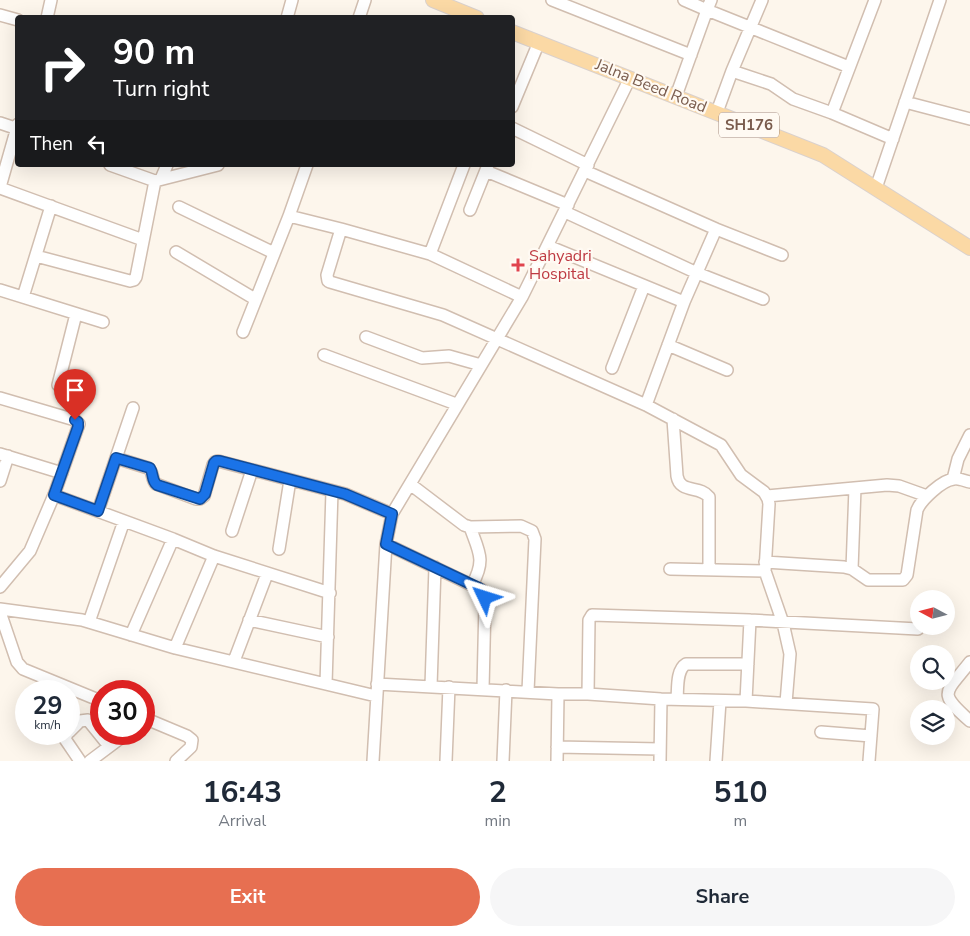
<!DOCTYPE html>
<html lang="en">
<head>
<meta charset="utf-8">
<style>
	:root { --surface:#fff; --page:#f6f6f7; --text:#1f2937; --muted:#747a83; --accent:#e76f51 }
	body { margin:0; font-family:"Nunito Sans",sans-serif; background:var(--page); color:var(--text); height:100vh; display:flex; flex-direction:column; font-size:19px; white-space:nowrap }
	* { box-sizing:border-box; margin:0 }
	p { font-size:16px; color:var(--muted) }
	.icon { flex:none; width:28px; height:28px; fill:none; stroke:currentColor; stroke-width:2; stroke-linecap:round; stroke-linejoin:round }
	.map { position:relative; height:761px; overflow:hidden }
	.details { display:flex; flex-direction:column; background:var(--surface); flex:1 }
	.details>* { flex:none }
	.guide { position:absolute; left:15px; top:15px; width:500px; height:152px; border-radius:5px; box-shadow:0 5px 20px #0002; background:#202124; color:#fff; overflow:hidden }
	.needle { width:32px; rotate:277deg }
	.buttons { position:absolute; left:910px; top:590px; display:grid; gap:10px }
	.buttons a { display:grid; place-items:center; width:45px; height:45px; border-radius:50%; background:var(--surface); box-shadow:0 5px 20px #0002; font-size:25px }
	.speed { position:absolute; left:15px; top:680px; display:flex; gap:10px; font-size:25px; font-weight:700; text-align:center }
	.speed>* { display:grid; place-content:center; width:65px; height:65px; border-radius:50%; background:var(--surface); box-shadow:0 5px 20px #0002; line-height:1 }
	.speed small { font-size:12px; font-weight:400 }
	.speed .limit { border:8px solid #d22; background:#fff; color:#111 }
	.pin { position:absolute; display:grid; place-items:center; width:42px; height:42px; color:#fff; margin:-51px -21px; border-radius:50% 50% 50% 0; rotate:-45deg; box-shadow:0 0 5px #0007 }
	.pin .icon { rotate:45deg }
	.me { position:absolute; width:55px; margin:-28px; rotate:311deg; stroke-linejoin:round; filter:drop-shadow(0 0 4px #0008) }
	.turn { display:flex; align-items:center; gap:18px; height:105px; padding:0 15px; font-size:22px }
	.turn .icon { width:65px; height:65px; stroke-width:2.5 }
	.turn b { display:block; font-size:35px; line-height:42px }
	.then { display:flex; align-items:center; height:48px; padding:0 15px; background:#0003; gap:10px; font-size:19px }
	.eta { display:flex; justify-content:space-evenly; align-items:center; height:85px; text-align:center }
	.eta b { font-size:30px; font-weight:700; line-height:35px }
	.cta { display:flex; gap:10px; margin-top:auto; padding:10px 15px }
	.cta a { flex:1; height:58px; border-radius:30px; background:var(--accent); color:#fff; font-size:20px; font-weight:700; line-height:58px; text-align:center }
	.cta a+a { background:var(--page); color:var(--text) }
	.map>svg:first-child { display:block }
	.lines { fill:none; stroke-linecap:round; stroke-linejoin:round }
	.minor-casing { stroke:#d1beb0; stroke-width:14 }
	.major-casing { stroke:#dad1cd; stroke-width:16 }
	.minor { stroke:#fff; stroke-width:11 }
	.major { stroke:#fbd9a5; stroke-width:14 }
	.route-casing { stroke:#114b97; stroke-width:12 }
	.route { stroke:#1a73e8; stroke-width:9 }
	.health-dot { fill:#e0444e; stroke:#fffaf3; stroke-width:2 }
	.labels { text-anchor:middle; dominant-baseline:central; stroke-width:4.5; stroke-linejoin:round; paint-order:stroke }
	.shield { fill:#fffaf3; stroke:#a28b7f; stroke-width:1 }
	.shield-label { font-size:15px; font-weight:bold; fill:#7a5c4d }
	.street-label { font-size:16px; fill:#7a5c4d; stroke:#fffaf3 }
	.health-label { font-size:16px; fill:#be3a42; stroke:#fffaf3; text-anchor:start }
</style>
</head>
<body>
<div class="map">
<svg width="970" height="761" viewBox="0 0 970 761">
	<rect width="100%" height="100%" fill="#fdf6ec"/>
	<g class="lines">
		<g class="minor-casing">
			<path id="minor" d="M552,0L691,55
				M711,0L707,10L849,67
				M875,0L832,113L893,139
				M0,15L18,20
				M47,18L51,0
				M287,18L292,0
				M359,18L365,0
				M732,71L771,84L793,99L832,113
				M676,96L707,10L684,0
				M905,102L970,119
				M512,107L539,42
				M717,112L732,71L762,0
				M0,123L18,129
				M512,128L588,165
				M110,165L155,181L218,165
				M486,171L568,205
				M161,179L167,165
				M0,187L18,124
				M0,188L143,240
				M876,188L940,0
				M179,207L274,253
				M470,210L488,165
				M565,212L697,273L763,299
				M289,216L341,229L430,254L522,297
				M341,229L327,275L328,281L330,282L443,315L646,405L684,302L716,229L585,171
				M716,229L782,255
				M548,246L684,302
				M176,252L255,299
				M430,254L464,165
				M36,256L130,281L134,280L136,277L155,181
				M0,290L103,322
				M23,297L51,206
				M243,332L289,216L307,165
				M366,337L422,358L449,356L481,365
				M668,345L727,370
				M324,355L456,404
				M612,368L644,286
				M58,385L76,314
				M0,398L75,420L79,424L54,495L30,551L0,587
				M646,405L721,445L741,475L764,492L768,499L769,504L765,571L783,623L790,654L786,703
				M673,419L677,476C680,494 700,485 709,497V569
				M0,454L62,473
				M116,458L148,468C154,472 151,479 156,484L196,499H200L204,496L213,465L215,462L218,461L345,494L392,514
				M953,479L958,459L970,435
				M0,481L8,456
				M410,484L464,525L470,527L521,526L532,531L535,539L528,691
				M54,495L173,539L214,556L330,593
				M767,496L887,485L899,486L927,496
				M98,511L133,408
				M470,527C479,552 486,560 472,585
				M232,531L252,470
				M386,544L482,590L485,602L483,689
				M279,549L290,480
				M765,562L844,567L852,569L868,580H903L907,575L917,510C921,500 942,480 954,479C959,478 965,481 970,482
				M670,569L765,571
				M852,569L855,488
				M0,609L82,620L175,648L376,696
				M0,612L17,662L23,669L101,701
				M249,620L328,637
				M89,622L124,521
				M131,635L173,539
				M175,648L214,556
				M234,661L267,574
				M970,662C945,694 937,692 970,721
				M326,684L332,491
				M377,684L558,694H588L661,699L746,701L873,709L869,761
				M431,686L435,567
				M588,694L589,620L592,615L750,620L918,629
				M677,699C678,689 676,670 686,664H748
				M746,701L750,620
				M144,718L187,736L192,740L191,747L176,761
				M69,732L80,721L88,720L109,746
				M821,732L871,736
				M67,734L65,739L80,761
				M557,747L660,749
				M90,761L126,734
				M373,761L386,544L392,514L522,297L630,78
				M446,761L449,687
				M503,761L506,690
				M557,761L558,694
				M660,761L661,699
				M716,761L720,701"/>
		</g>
		<g class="major-casing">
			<path id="major" d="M433,0L477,18
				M512,32L823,155L970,248"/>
		</g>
		<use href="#minor" class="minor"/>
		<use href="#major" class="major"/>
	</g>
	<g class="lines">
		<g class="route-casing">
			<path id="route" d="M75,420L78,422V427L54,495L98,511L116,458L150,468C154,474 151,480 157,485L200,499L205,494L214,463L216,461H220L345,494L392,514L386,544L479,588L482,590L485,598"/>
		</g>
		<use href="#route" class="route"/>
	</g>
	<path class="health-dot" d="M515.5 257.5h5v5h5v5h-5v5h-5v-5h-5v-5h5z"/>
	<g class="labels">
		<rect class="shield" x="719" y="112.5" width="60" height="25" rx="4"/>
		<g class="shield-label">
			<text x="749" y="125">SH176</text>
		</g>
		<g class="street-label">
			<text transform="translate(651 86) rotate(22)">Jalna Beed Road</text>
		</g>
		<g class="health-label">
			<text x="529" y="256">Sahyadri<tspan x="529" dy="18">Hospital</tspan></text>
		</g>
	</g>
</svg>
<div class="buttons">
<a><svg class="needle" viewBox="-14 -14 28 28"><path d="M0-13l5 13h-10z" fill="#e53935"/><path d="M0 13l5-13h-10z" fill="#747a83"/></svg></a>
<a><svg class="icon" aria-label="search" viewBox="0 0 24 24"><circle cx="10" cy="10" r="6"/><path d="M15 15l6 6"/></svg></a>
<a><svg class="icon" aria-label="layers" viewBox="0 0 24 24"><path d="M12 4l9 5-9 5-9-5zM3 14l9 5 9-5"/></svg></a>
</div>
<div class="speed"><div>29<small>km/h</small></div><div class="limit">30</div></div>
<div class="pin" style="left:75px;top:420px;background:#d93025"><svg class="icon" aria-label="arrive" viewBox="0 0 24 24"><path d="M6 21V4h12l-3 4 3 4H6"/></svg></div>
<svg class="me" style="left:485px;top:598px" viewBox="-20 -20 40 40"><path d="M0-17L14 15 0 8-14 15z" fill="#1a73e8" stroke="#fff" stroke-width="4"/></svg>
<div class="guide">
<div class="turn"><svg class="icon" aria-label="right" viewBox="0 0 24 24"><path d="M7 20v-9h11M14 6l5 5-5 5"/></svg><div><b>90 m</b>Turn right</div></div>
<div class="then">Then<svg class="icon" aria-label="left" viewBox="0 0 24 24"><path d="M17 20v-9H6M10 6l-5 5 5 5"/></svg></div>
</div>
</div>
<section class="details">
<div class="eta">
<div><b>16:43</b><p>Arrival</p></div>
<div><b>2</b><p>min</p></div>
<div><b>510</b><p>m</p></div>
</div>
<div class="cta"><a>Exit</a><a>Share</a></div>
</section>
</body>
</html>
